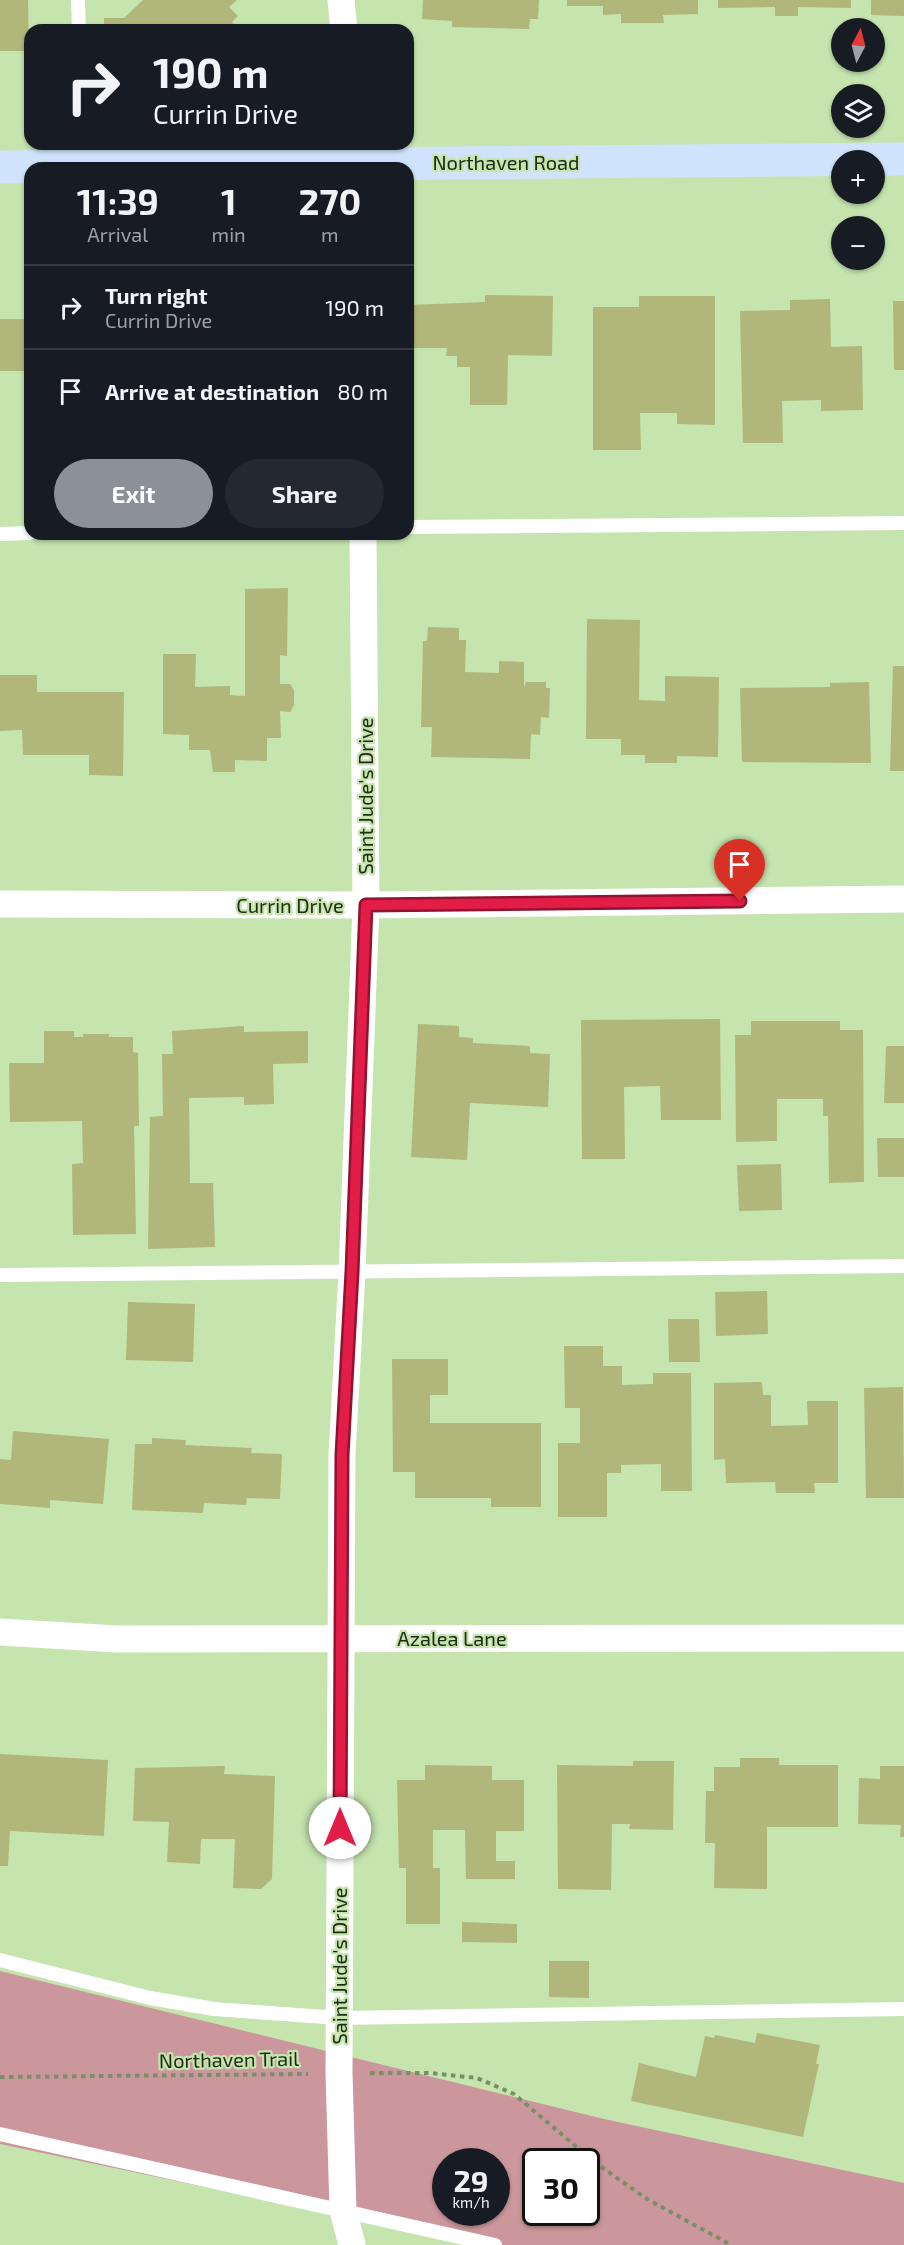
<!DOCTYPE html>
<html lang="en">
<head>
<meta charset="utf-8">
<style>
	:root { --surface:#171b24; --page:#242831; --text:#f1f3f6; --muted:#9ea1a6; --line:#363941; --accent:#8c9099 }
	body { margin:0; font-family:"Exo 2",sans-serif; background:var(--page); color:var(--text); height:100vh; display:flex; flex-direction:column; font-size:22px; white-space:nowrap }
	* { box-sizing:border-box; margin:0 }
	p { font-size:20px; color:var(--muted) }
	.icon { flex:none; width:33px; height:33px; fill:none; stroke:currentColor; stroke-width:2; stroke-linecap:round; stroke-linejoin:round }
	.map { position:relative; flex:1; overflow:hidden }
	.side { position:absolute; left:24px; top:162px; width:390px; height:378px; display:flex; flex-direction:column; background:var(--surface); border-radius:18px; box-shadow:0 2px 4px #0004 }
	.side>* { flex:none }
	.banner { position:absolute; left:24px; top:24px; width:390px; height:126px; border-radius:18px; box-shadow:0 2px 4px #0004; background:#171b24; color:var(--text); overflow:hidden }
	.needle { width:39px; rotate:7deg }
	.buttons { position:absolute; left:831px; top:18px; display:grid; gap:12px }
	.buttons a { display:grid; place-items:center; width:54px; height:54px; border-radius:50%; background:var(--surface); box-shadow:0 2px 4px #0004; font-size:30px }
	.speed { position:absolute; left:432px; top:2148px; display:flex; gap:12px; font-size:30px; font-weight:700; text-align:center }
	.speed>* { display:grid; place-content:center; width:78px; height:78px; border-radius:50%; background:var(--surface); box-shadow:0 2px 4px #0004; line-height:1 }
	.speed small { font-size:15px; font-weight:400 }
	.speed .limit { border:3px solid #111; border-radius:9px; background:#fff; color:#111 }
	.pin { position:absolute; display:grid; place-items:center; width:51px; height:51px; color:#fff; margin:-62px -26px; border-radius:50% 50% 50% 0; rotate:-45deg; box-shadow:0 0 6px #0007 }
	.pin .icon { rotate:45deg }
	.me { position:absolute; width:66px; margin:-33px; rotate:0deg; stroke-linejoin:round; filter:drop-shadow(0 0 4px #0008) }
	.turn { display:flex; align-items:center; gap:21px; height:126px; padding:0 30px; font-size:27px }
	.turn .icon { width:78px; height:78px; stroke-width:2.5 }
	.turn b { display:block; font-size:42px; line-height:51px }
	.eta { display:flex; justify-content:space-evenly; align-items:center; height:102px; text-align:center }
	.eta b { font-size:36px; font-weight:700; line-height:42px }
	.primary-button { display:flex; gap:12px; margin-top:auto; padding:12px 30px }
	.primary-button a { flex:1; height:69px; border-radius:36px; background:var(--accent); color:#fff; font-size:24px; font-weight:700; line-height:69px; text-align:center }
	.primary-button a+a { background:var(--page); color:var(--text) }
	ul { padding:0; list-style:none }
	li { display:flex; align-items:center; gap:18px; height:84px; padding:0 30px; border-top:2px solid var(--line) }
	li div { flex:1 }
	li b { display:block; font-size:22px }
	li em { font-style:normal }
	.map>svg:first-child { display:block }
	.green { fill:#cb979c; fill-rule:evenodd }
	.building { fill:#b1b77b }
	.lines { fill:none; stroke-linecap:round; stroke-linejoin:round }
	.path { stroke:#798f68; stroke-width:4; stroke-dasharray:4.5 4.5; stroke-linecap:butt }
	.lane { stroke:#fff; stroke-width:14 }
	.street { stroke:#fff; stroke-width:27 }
	.secondary { stroke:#cfe4fc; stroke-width:33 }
	.route-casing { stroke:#92132f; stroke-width:15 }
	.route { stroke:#e11d48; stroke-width:10 }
	.labels { text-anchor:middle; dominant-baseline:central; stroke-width:4.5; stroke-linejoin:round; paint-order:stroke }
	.street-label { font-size:20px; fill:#202b16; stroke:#c5e4ae }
</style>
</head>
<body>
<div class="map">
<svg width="904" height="2245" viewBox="0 0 904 2245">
	<rect width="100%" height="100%" fill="#c5e4ae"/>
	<path class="green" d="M0,1971L604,2119L904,2183V2245H482L0,2144ZM446,2162H496V2212H446ZM536,2162H586V2212H536Z"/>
	<path class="building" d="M0,0H28L29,51H0Z
		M143,0H237L229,7L238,16L232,22L239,30H104V18H124Z
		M423,0H539L538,19H530L529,29L452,27V21L422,19Z
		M567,0H698V14L663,15L664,23H621V14L603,15V6H567Z
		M718,0H851V8L798,7V16H775V7L718,8Z
		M871,0H904V16L871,15Z
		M485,295L553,296L552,356L508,355L507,405H470V367H457V356H446L447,348H409V305L485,302Z
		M639,296H715V425L677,424V413H640L641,450H593V307H639Z
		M830,299L831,347L862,346L863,410L821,411V400L782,401L783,443H743L740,311L790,310V300Z
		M893,301H904V370H894Z
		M0,319H30V371H0Z
		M288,588L287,656L280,655V684H290L294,690V705L290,712L280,711L281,738H267V761L235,760V772H213L210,750H189V735L163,734V654H196L195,687L230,686V695L245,696V589Z
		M587,619L640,620L639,700L665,701V676L719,677L718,757L677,756V763H645V755H621V739H586Z
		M428,627L459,628V640H466L465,672L499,673V661L524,662V687L526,682H546V688H550L549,718L541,717L540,735L531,734L530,759L431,757L432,727H421L423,641H427Z
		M893,666H904V771H890Z
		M0,675H37V692H124L123,776L89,775V755H23L22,730L0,731Z
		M869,682L871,763L742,762L740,688L830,687V683Z
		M720,1019L721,1120H661L660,1086L624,1087L625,1159H582L581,1020Z
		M751,1021H840V1030H863L864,1182L829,1183L828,1116H823V1099H777V1141L736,1142L735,1035H751Z
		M418,1024L459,1026V1037L473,1038V1043L530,1046V1053L550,1054L548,1107L470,1103L467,1160L411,1157Z
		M244,1026V1032L308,1031V1063L273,1064L274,1104L244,1105V1097L189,1098L190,1183H213L215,1247L148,1249L150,1117L163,1116L162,1054H173L172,1031Z
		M44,1031H74V1037H83V1034H109V1037H133V1052L138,1053L139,1126H134L136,1234L73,1235L72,1164L83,1163L82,1121L10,1122L9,1063H44Z
		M886,1046H904V1103H884Z
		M877,1138H904V1177H878Z
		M781,1164L782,1210L739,1211L737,1165Z
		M767,1291L768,1334L716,1336L715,1292Z
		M128,1302L195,1304L193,1362L126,1360Z
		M668,1319H699L700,1362H669Z
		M564,1346H603V1366H622V1385L653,1384V1373H691L692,1491H661V1464L621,1465V1473H607V1517H558V1443H580V1408H565Z
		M392,1359H448V1395H430V1423H541V1507H491V1498H415V1472H393Z
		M762,1382L763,1395H771V1426L808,1425L807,1401H838V1483H814L815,1493H776L775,1482L726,1483L725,1459L714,1460V1383Z
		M903,1387L904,1498H866L864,1388Z
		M13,1431L109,1439L103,1504L50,1500V1508L0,1504V1459L11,1460Z
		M152,1438L186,1440L185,1445L252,1448L251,1453L282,1454L280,1499L247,1498L246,1505L204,1503L203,1513L132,1510L135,1444H152Z
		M0,1754L108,1760L104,1836L10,1831L8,1866H0Z
		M740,1758H779V1765H838V1827H767V1889L714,1888L715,1843H705L706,1791H714V1767H740Z
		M633,1761H674L673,1830L629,1829L630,1824H612L611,1890L558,1889L557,1765L633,1766Z
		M425,1765L492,1766V1780H524V1831H496V1861H515V1879H466L465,1830H433V1868H440V1924H406V1868H399L397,1780H425Z
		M225,1766L224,1774L275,1776L272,1879L261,1889L233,1888L235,1839H201L200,1864L167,1862L169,1822L133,1821L135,1768Z
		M880,1766H904V1837H900L901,1825L858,1824L859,1778L880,1779Z
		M462,1922L517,1924V1943L462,1942Z
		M549,1961H589V1998L549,1997Z
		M757,2033L820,2045L816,2064H819L803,2137L631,2101L639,2063L696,2077L705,2036L714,2038L715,2035L755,2043Z"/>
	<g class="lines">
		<path class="path" d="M370,2073H430L477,2078L514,2094L593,2161L647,2199L731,2245
			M0,2077L308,2074"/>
		<path class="lane" d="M78,0L79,30
			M80,144L81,166
			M408,527L904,523
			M0,534L30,533
			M0,1275L904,1266
			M0,1960L150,1998L214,2009L339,2018L904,2009
			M0,2134L495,2245"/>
		<path class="street" d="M341,0L344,30
			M354,144L356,168
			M0,904L366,905L904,899
			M0,1632L117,1639L904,1638
			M352,2245L343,2210L339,2073L342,1454L352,1272L366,905L363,534"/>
		<path class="secondary" d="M0,167L904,159"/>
	</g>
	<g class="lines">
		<g class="route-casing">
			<path id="route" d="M340,1828L342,1455L352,1272L366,905L740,901"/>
		</g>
		<use href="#route" class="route"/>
	</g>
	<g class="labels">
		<g class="street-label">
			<text x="506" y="162">Northaven Road</text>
			<text transform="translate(365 796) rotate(-90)">Saint Jude's Drive</text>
			<text x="290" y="905">Currin Drive</text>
			<text x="452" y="1638">Azalea Lane</text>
			<text transform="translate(339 1966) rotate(-90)">Saint Jude's Drive</text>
			<text transform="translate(229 2059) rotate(-1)">Northaven Trail</text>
		</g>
	</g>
</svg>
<div class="buttons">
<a><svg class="needle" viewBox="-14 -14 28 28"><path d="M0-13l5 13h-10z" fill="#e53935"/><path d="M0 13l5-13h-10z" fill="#9ea1a6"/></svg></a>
<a><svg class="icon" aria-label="layers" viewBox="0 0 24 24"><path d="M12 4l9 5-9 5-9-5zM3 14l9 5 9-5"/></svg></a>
<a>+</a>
<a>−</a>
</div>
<div class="speed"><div>29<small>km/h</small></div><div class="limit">30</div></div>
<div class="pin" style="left:740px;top:901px;background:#d93025"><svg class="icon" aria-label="arrive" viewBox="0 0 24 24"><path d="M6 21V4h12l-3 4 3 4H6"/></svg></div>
<svg class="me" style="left:340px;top:1828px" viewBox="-20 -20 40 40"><circle r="19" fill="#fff"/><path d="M0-13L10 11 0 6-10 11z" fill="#e11d48"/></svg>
<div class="banner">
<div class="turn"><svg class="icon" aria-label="right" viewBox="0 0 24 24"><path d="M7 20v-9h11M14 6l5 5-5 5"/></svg><div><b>190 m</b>Currin Drive</div></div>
</div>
<section class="side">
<div class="eta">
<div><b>11:39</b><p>Arrival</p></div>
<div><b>1</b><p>min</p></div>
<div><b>270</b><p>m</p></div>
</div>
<ul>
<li><svg class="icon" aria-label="right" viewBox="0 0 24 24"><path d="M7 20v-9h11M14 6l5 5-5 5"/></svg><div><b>Turn right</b><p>Currin Drive</p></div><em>190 m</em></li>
<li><svg class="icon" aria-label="arrive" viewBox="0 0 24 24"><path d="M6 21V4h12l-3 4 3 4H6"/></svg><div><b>Arrive at destination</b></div><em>80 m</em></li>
</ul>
<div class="primary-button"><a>Exit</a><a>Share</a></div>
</section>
</div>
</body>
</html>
